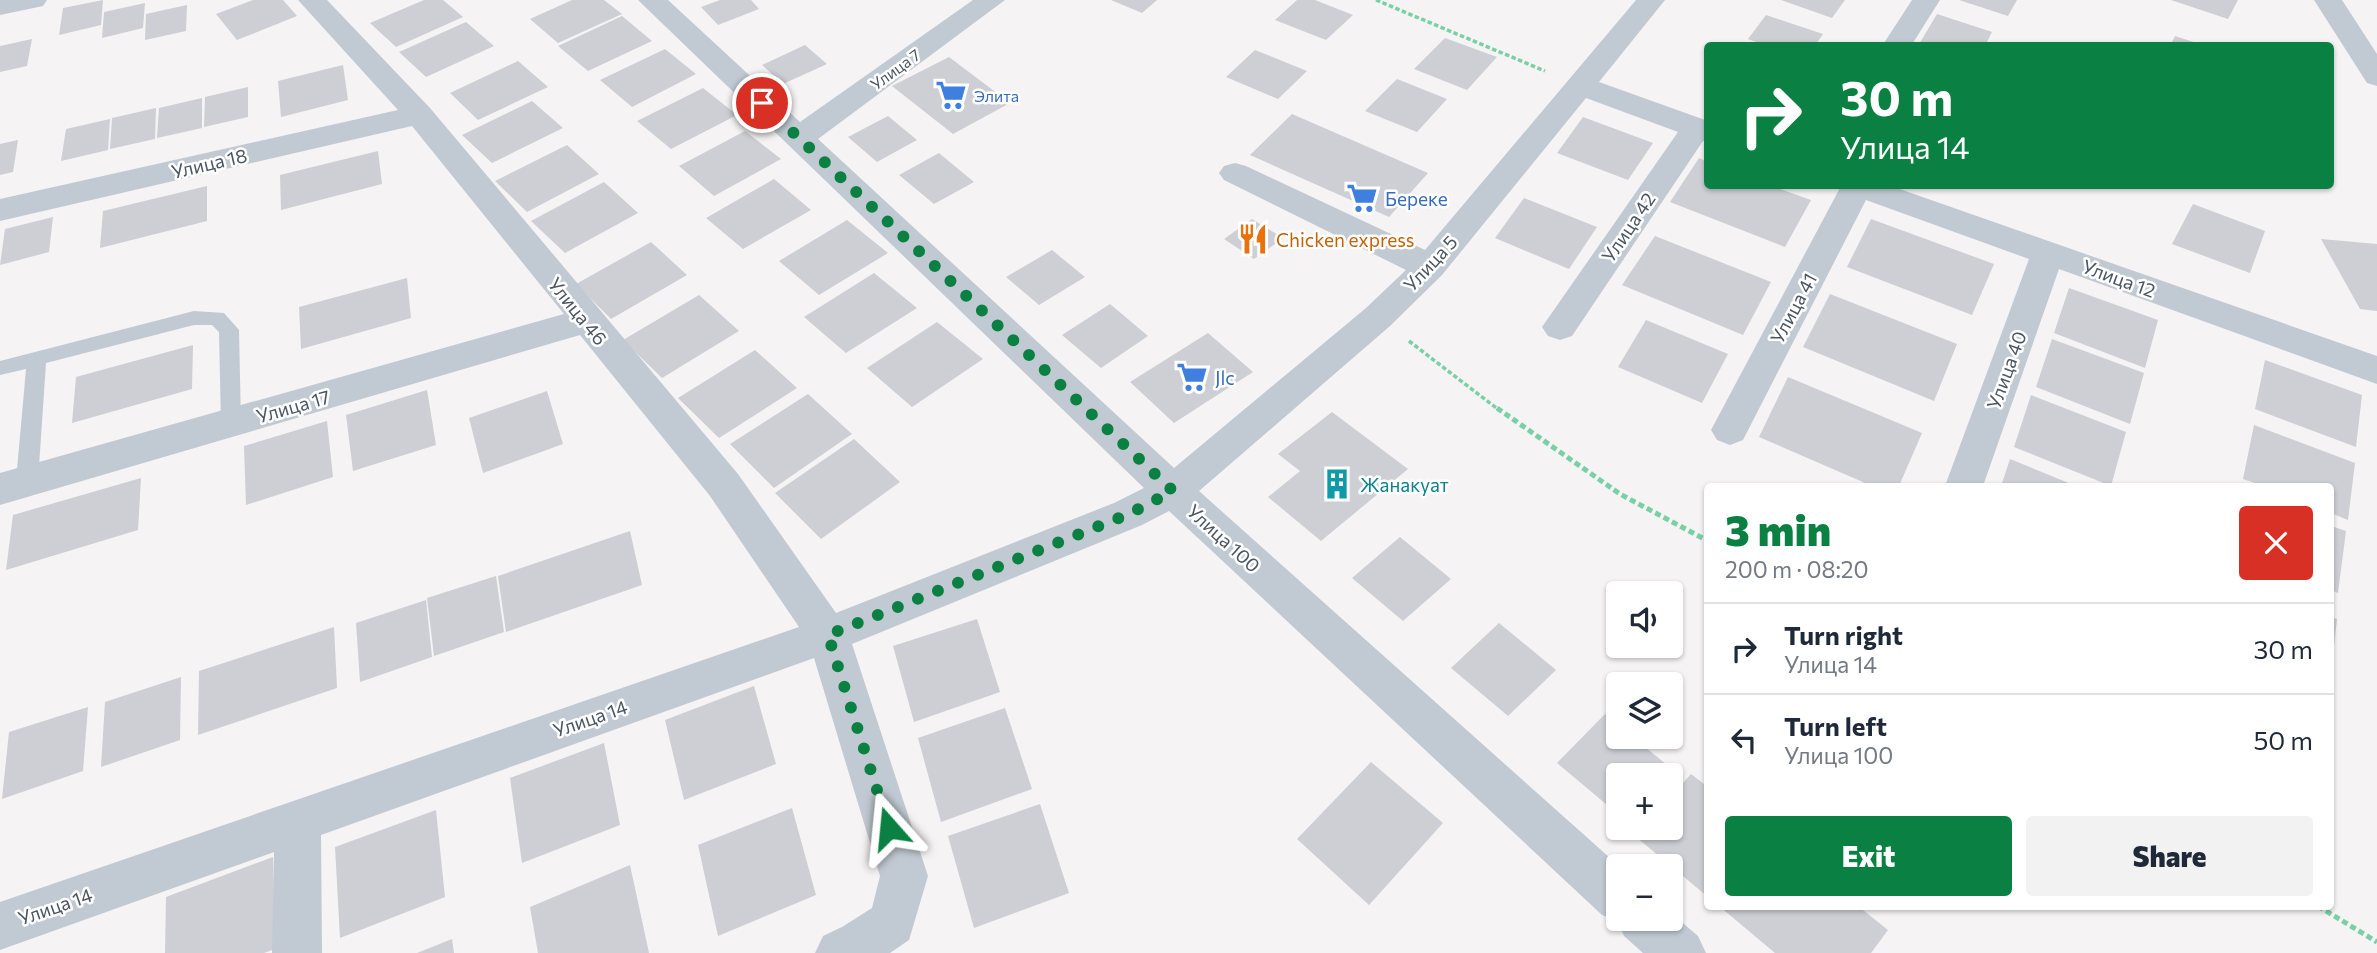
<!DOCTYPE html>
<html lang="en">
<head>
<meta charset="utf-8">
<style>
	:root { --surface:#fff; --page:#f2f2f3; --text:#1f2937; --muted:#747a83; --line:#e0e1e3; --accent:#0b8043 }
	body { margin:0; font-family:Commissioner,sans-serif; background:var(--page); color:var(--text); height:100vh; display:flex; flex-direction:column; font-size:26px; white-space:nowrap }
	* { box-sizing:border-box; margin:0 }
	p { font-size:23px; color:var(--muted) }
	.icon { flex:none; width:38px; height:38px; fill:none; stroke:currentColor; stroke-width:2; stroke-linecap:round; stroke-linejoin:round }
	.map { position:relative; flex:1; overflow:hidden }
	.sheet { position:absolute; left:1704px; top:483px; width:630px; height:427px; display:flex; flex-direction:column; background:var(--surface); border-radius:7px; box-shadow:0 2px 5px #0004 }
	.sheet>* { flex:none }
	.hud { position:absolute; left:1704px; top:42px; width:630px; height:147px; border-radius:7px; box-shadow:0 2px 5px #0004; background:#0b8043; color:#fff; overflow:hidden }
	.fabs { position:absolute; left:1606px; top:581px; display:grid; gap:14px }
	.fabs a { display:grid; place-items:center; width:77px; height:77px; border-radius:7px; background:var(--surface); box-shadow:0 2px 5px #0004; font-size:35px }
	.pin { position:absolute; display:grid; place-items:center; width:60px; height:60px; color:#fff; margin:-30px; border:4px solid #fff; border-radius:50%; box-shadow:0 2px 7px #0007 }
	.me { position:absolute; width:77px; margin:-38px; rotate:342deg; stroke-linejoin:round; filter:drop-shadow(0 0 5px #0008) }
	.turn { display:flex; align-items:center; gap:24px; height:147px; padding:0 21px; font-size:32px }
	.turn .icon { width:91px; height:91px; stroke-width:2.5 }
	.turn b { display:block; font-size:49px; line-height:60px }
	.round { display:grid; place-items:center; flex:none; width:74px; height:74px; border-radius:7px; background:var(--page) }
	.headline { display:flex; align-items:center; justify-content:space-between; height:119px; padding:0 21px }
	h1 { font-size:42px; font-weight:800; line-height:52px; color:var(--accent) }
	.button { display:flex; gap:14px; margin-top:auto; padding:14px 21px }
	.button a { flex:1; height:80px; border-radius:7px; background:var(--accent); color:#fff; font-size:28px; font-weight:800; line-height:80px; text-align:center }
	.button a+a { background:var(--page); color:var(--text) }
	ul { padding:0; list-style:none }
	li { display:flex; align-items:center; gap:21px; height:91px; padding:0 21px; border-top:2px solid var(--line) }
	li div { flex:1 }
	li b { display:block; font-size:26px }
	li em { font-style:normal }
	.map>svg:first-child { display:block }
	.building { fill:#cdcfd5 }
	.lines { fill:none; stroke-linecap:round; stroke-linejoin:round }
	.path-far1 { stroke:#7ad0a6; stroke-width:3.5; stroke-dasharray:4.5 2.5; stroke-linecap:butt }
	.path { stroke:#7ad0a6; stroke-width:5; stroke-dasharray:6 3.5; stroke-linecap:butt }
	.lane { fill:#c1cad2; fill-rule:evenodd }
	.street { fill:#c1cad2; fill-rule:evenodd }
	.route { stroke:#0b8043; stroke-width:12; stroke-dasharray:0 21.6 }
	.labels { text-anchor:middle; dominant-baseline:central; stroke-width:5; stroke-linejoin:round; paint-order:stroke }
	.far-street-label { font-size:16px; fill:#4a5661; stroke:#fff }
	.far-shop-label { font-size:16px; fill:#366cbe; stroke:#fff; text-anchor:start }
	.street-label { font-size:19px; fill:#4a5661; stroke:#fff }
	.shop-label { font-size:19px; fill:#366cbe; stroke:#fff; text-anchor:start }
	.food-label { font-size:19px; fill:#c56008; stroke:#fff; text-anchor:start }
	.culture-label { font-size:19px; fill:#0d838f; stroke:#fff; text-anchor:start }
</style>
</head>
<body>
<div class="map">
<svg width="2377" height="953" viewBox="0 0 2377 953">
	<rect width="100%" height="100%" fill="#f5f3f3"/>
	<path class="building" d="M103,0L101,25L59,35L63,8Z
		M253,0H283L297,16L237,40L216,14Z
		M424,0H443L463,17L396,47L370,23Z
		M572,0H604L622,14L558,43L530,19Z
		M720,0H751L759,9L718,25L701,7Z
		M1111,0H1157L1142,13Z
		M1297,0H1315L1353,15L1326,40L1275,20Z
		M1781,0H1845L1832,18Z
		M1959,0H2017L2008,16Z
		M2171,0H2238L2228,19Z
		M145,3L143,28L102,38L104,12Z
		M187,5L186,31L145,40L146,14Z
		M1937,14L1992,32L1985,46H1918Z
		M1766,15L1823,34L1815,46H1767L1748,39Z
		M622,16L652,41L588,71L558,46Z
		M466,22L494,46L426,77L399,52Z
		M2175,36L2203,45V46H2170Z
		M1445,38L1497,57L1467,90L1414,69Z
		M32,39L27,66L0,72V46Z
		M805,45L827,64L783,84L762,65Z
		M665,49L696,74L632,107L600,80Z
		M1255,50L1307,71L1278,99L1226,77Z
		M949,57L1010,103L953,134L892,86Z
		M518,61L548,87L478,120L450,93Z
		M343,65L348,100L281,117L278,81Z
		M1397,79L1447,99L1417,132L1365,111Z
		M248,87V117L204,127L205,97Z
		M703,88L737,115L671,149L637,121Z
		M202,98V128L157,138L159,108Z
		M532,101L563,128L492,163L462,135Z
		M156,108L155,139L110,149L112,118Z
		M1292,114L1428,173L1389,217L1250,155Z
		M888,116L917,140L877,162L848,137Z
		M1583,117L1653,143L1628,180L1557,153Z
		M110,119L108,150L61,161L66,129Z
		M745,131L781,159L714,196L679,166Z
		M18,140L13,172L0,175V144Z
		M567,145L599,174L527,212L495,181Z
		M378,151L382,184L281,210L280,175Z
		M939,153L974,182L934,204L899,175Z
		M1699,158L1708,162V186H1772L1811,200L1785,247L1670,202Z
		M774,179L811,210L743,249L706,218Z
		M604,182L638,213L565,253L531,221Z
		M207,186V221L100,248L103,211Z
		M1524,198L1597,227L1569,269L1495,238Z
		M2193,204L2265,231L2250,273L2172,244Z
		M53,217L49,252L0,265L5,229Z
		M1252,219L1283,238L1254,259L1224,239Z
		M1871,219L1994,264L1972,315L1847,267Z
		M847,220L888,253L819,295L779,261Z
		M1655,236L1771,282L1743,335L1622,285Z
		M2321,239L2377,244V311L2360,309Z
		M651,242L687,275L611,319L576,284Z
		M1052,250L1085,277L1039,305L1006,277Z
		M874,273L917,308L846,353L804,317Z
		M407,278L411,318L301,349L299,307Z
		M2069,288L2158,320L2145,368L2054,333Z
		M1830,294L1957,344L1934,401L1803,347Z
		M699,295L739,331L662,378L623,340Z
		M1110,304L1148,336L1101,368L1062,335Z
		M1646,320L1728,354L1702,403L1618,367Z
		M937,322L983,359L912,407L867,368Z
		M1208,333L1253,372L1174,423L1130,382Z
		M2052,339L2144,373L2130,424L2036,387Z
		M193,345L192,389L72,423L76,377Z
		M755,350L797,388L719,438L678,398Z
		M2265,360L2362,395L2356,447L2255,409Z
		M1788,377L1922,433L1899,486H1872L1759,437Z
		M427,390L436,445L353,471L346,415Z
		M547,391L563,444L483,473L469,418Z
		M808,394L852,434L774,488L730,444Z
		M2031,395L2126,432L2111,486L2014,447Z
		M1332,412L1408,469L1321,541L1268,497L1300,471L1278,454Z
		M327,421L333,477L246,505L244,446Z
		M2254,425L2355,463L2348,520L2331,513V486H2263L2243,479Z
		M854,439L900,482L821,539L775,493Z
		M2010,459L2076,486H2001Z
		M141,478L138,530L6,570L13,515Z
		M2331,526L2346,531L2338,593L2331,590Z
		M630,531L642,585L506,632L498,576Z
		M1400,537L1451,579L1403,621L1352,578Z
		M496,576L504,632L434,656L427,598Z
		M426,600L432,657L360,682L356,623Z
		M2331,617L2337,619L2333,655H2331Z
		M977,619L1000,692L914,722L893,646Z
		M1499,623L1556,670L1508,716L1451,668Z
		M334,627L337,688L198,735L199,671Z
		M181,677L180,740L101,767L105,702Z
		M754,686L776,764L684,800L665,720Z
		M88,707L83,771L2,799L9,732Z
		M1005,708L1032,789L941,822L918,738Z
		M1605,714L1619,725V737H1633L1667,765L1658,775H1619V815L1557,763Z
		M604,743L620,825L522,863L510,778Z
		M1371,762L1443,823L1369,905L1297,839Z
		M1691,774L1708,787V897L1636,837L1644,828H1671V796Z
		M1040,804L1069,893L974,928L948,836Z
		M792,808L816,895L718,936L698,845Z
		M436,810L445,897L340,938L335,847Z
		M273,857L275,949L264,953H165L166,897Z
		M630,865L649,953H538L530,907Z
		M1719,906H1858L1888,930L1871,953H1775Z
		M452,939L454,953H417Z"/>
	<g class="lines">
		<path class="path-far1" d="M1376,0L1545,71
			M1409,341L1499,410"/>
		<path class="path" d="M1497,408L1620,494L1708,541
			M2318,906L2377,942"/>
		<path class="lane" d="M194,311L224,313L239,330L241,424L238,430H224L221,424L219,332L212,325H194L46,363L38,481L34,487L27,489L20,487L16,481L26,369L0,375V361Z"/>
		<path class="street" d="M0,0H47L43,6L0,15Z
			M298,0H327L430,108L738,474L836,613L1114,503L1144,488L638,0H668L800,122L973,0H1005L818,139L1174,468L1366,308L1406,270L1224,180L1219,173L1224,166L1235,163L1246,166L1425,250L1636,0H1665L1599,82L1708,121V142L1703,141L1572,336L1560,340L1548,336L1542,327L1678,132L1586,98L1442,275L1390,326L1199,491L1619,866V919H1671V913L1698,936L1706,953H1643L1624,936L1618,921L1602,915L1169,511L1142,525L852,644L928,876L909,940L890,953H815L823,936L842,927L872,908L880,876L814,658L321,835L322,953H272L274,852L0,950V902L799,627L710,496L580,335L0,505V473L564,314L412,126L0,221V199L398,110Z
			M1912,0H1940L1911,46H1882Z
			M2314,0H2342L2377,54V86L2367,83Z
			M1841,186H1891L2377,356V384L2059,269L1983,486H1945L2029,259L1866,200L1743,440L1730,445L1717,440L1711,430Z"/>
	</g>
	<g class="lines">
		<path class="route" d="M762,103L1173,491L1129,514L828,635L889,828"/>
	</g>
	<defs>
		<g id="supermarket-bare" transform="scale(2.415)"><path d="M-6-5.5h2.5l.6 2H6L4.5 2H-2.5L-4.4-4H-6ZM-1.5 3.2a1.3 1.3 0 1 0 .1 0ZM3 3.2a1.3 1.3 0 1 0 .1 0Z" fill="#3f7fe0" stroke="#fff" stroke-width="2.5" paint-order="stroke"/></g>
		<g id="restaurant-bare" transform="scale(2.415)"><path d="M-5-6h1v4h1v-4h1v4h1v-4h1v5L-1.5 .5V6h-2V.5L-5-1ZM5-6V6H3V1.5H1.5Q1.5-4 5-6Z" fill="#e8710a" stroke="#fff" stroke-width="2.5" paint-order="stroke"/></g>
		<g id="building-bare" transform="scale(2.415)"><path d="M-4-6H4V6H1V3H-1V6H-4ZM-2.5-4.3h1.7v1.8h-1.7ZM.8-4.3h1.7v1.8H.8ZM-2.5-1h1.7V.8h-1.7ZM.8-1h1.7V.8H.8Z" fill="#0f9aa8" stroke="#fff" stroke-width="2.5" paint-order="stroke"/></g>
	</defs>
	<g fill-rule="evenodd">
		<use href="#supermarket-bare" x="951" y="95"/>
		<use href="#supermarket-bare" x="1362" y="198"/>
		<use href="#restaurant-bare" x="1253" y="239"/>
		<use href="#supermarket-bare" x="1192" y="377"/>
		<use href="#building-bare" x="1337" y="484"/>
	</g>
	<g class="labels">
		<g class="far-street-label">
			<text transform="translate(895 69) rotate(-36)">Улица 7</text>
		</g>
		<g class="far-shop-label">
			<text x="974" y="95">Элита</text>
		</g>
		<g class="street-label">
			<text transform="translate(209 163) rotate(-13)">Улица 18</text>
			<text transform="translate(1628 227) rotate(-56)">Улица 42</text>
			<text transform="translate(1430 263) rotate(-47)">Улица 5</text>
			<text transform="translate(2119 278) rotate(20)">Улица 12</text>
			<text transform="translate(1793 308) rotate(-62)">Улица 41</text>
			<text transform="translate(578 311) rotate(51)">Улица 46</text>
			<text transform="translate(2006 370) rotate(-70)">Улица 40</text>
			<text transform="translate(293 406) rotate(-16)">Улица 17</text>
			<text transform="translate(1224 538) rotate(42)">Улица 100</text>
			<text transform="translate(590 718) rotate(-19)">Улица 14</text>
			<text transform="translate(55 906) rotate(-19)">Улица 14</text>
		</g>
		<g class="shop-label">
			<text x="1385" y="198">Береке</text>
			<text x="1215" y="377">Jlc</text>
		</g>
		<g class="food-label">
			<text x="1276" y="239">Chicken express</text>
		</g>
		<g class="culture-label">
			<text x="1360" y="484">Жанакуат</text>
		</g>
	</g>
</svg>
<div class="fabs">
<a><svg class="icon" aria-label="sound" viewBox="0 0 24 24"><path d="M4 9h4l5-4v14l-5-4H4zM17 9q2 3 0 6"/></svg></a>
<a><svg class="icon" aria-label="layers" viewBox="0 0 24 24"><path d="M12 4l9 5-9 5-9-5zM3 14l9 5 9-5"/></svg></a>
<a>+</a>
<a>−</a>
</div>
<div class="pin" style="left:762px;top:103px;background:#d93025"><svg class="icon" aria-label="arrive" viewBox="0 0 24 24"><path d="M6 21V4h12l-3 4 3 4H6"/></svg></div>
<svg class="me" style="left:889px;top:828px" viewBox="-20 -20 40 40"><path d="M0-17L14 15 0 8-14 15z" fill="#0b8043" stroke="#fff" stroke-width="4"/></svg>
<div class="hud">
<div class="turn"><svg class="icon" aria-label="right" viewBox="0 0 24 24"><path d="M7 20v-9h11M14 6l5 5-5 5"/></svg><div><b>30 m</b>Улица 14</div></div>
</div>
<section class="sheet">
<div class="headline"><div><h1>3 min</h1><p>200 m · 08:20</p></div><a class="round" style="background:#d93025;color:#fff"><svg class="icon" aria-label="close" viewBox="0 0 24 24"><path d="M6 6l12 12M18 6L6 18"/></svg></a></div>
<ul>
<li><svg class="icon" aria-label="right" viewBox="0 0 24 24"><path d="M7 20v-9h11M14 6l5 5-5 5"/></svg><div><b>Turn right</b><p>Улица 14</p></div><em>30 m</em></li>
<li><svg class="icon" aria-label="left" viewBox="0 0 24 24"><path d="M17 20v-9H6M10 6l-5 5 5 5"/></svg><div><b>Turn left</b><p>Улица 100</p></div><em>50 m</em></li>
</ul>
<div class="button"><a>Exit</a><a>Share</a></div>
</section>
</div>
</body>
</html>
